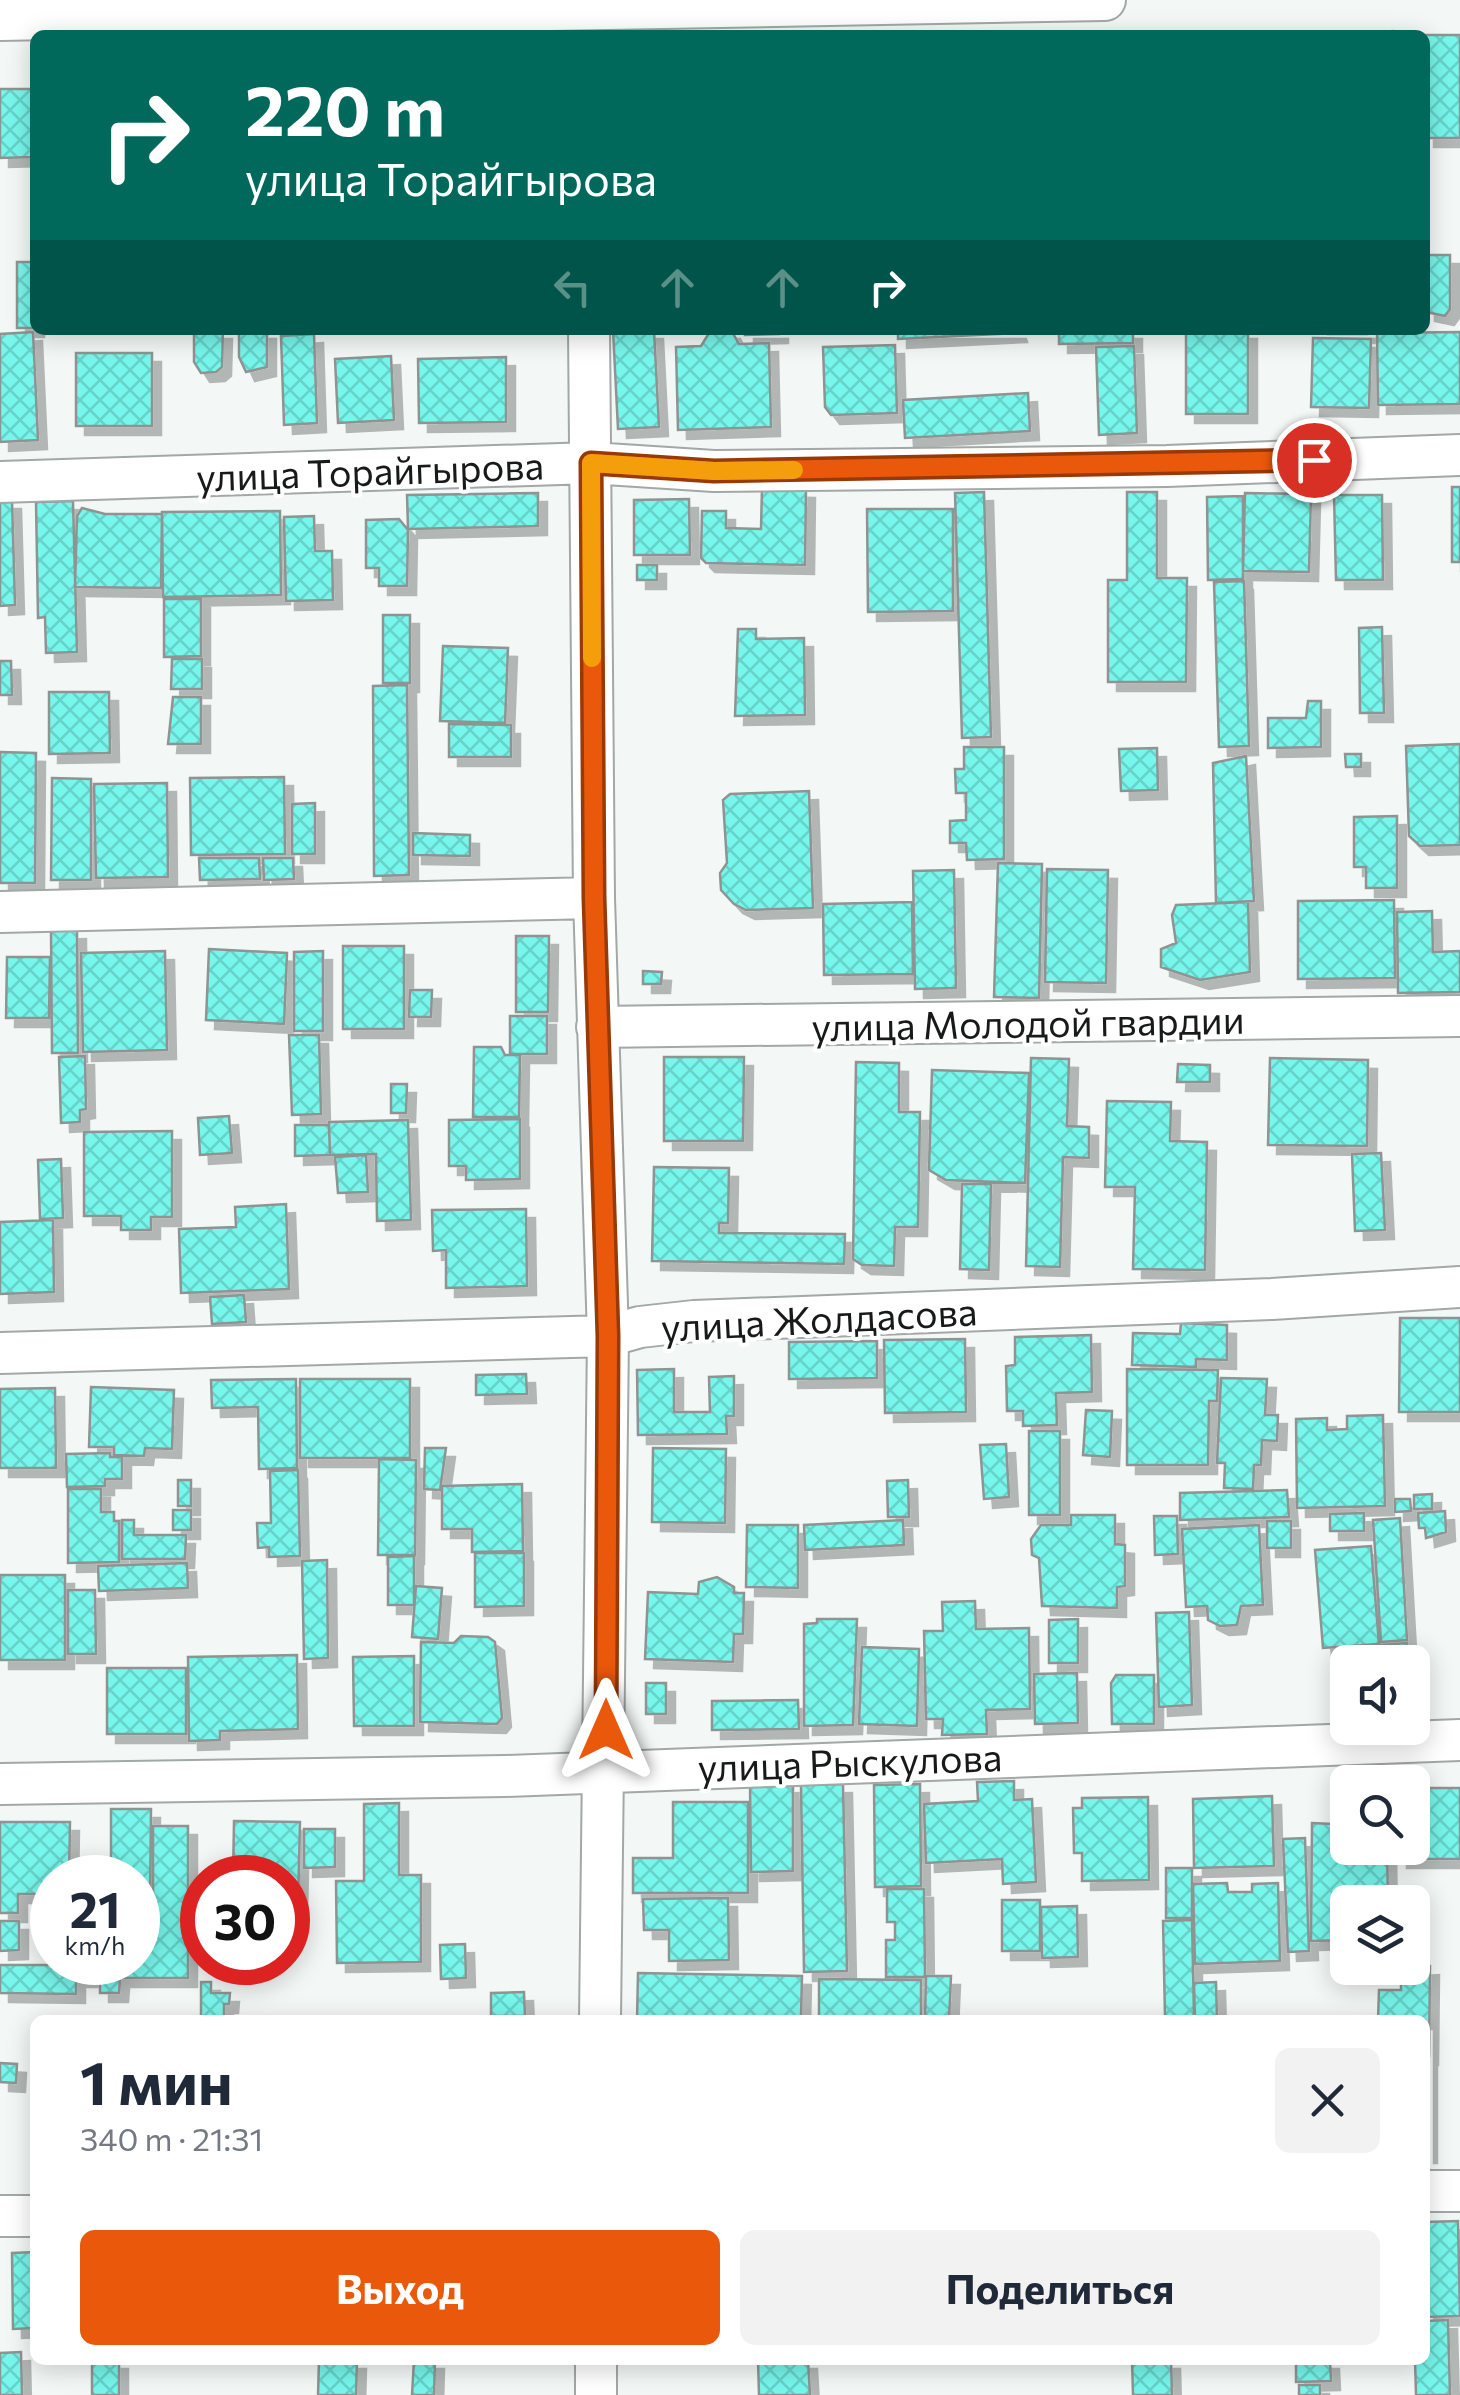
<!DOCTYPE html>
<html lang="ru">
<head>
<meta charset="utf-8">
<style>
	:root { --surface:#fff; --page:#f2f2f3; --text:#1f2937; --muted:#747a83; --accent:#ea580c }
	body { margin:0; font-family:Commissioner,sans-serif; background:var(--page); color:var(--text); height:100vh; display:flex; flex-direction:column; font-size:38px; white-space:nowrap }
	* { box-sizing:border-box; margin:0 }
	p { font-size:32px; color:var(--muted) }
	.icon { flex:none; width:55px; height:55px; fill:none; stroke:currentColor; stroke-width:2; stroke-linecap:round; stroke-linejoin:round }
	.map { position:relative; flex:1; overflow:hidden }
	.side { position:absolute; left:30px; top:2015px; width:1400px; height:350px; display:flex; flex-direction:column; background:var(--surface); border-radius:15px; box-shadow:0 5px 25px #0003 }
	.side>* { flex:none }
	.guide { position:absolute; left:30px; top:30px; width:1400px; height:305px; border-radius:15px; box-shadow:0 5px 25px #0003; background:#00695c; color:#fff; overflow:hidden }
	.buttons { position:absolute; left:1330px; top:1645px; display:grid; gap:20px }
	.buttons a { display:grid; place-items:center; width:100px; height:100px; border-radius:15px; background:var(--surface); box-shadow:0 5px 25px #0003; font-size:50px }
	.speed { position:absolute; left:30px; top:1855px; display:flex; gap:20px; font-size:50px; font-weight:700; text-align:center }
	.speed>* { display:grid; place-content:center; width:130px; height:130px; border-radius:50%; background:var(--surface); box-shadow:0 5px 25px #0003; line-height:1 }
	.speed small { font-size:25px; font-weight:400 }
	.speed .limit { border:15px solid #d22; background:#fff; color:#111 }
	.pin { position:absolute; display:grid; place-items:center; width:85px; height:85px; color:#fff; margin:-42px; border:5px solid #fff; border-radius:50%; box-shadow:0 2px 10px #0007 }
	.me { position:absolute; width:110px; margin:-55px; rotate:0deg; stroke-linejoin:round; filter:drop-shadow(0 0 8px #0008) }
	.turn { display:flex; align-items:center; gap:35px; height:210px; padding:0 50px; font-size:45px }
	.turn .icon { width:130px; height:130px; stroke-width:2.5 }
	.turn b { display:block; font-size:70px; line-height:85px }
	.lanes { display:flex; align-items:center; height:95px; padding:0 50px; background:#0003; justify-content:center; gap:50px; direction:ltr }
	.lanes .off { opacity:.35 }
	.round { display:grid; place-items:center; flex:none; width:105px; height:105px; border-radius:15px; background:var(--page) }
	.summary { display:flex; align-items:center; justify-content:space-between; height:170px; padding:0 50px }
	h1 { font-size:60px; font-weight:700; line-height:75px }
	.cta { display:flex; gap:20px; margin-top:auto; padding:20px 50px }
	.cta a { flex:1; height:115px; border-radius:15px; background:var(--accent); color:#fff; font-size:40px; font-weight:700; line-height:115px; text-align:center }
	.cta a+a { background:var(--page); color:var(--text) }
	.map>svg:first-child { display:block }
	.building { fill:url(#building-cross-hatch); stroke:#8f9493; stroke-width:2.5; filter:url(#shadow) }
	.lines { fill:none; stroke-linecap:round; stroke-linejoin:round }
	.minor-casing { stroke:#a2a7a7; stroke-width:44 }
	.minor { stroke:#fff; stroke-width:40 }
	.route-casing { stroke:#983908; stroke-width:25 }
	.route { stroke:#ea580c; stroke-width:18 }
	.slow { stroke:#f59e0b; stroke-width:18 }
	.labels { text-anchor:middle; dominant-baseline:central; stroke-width:8; stroke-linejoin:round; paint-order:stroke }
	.street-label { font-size:38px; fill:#181a19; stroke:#fff }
</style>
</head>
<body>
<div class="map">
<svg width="1460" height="2395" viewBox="0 0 1460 2395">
	<defs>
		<pattern id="building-cross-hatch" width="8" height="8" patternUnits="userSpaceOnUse" patternTransform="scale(2.5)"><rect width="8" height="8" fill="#77f6eb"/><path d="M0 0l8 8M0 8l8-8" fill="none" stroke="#66d2c9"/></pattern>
		<filter id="shadow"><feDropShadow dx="9" dy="9" stdDeviation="0" flood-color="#0004"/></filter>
	</defs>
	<rect width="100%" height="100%" fill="#f3f8f7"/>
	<path class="building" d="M398,29L459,31V35H398Z
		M1393,31V35H1359V33Z
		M1425,35H1460V138H1425Z
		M0,89H33V157L0,158Z
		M1425,255H1450V309L1445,316L1426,312Z
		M17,262H35V328H17Z
		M194,330H223L222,367L216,372L201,373L194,362Z
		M239,330H267V367L246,372L239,357Z
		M613,330H654L659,427L618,429Z
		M711,330H731L739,344L769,343L771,427L678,430L676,347L701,346Z
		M745,330H779V334L745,335Z
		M898,330H1017L1018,333L898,339Z
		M1059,330H1133V343L1059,344Z
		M1186,330H1248V414H1186Z
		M1328,330H1367V334H1328Z
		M33,332L38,440L0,442V334Z
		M1460,332V404L1378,405L1377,333Z
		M314,334L317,423L284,425L281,336Z
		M1313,338L1371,339L1369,408L1311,407Z
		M895,345L897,413L831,415L825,407L823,347Z
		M1134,346L1137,433L1099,435L1096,347Z
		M76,353H152V426H76Z
		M391,356L394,420L338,423L335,359Z
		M506,357V422L419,423L418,359Z
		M1028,393L1030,431L905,438L903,400Z
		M1452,487H1460V562H1452Z
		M762,488L806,489L805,565L706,563L701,558L702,511H726V528L761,529Z
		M984,492L991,737L962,738L955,493Z
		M1127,492H1157V578H1187L1186,682H1108V580H1127Z
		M538,493V526L408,529L407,495Z
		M1245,493L1311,494L1309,572L1243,571Z
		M1334,495H1382L1383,580H1336Z
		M1243,496V579L1208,580L1207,497Z
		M689,499L690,555H634V500Z
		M0,500H12L15,605L0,606Z
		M73,501L77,652L46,653L45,617L38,618L36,502Z
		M82,508L105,514H162L161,588L75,587L77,516Z
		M867,509H953V611L868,612Z
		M280,511L281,595L163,597L162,512Z
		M314,516L315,551H332L333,600L286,601L284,517Z
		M399,519L408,530L407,586H379V568H366V520Z
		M637,565H657V580H637Z
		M1244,581L1249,746L1219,747L1214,582Z
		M164,599H201V656L164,657Z
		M383,615H410V683H383Z
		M1382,627L1384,713H1360L1359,628Z
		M738,629H756V639L804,638L805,715L735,716Z
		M443,646L508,648L505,723L440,721Z
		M172,659H202V689H171Z
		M0,661H11L12,695H0Z
		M407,685L409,875L374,876L373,686Z
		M49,692H109L110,753L49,754Z
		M173,697H201V744H168Z
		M1308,701H1321V747L1268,748V718H1306Z
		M449,724L511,725V757H449Z
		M1460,744V845L1420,846L1409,836L1406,746Z
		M964,747H1004V859L967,860L966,843H950V821L966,820V793H956L955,769H964Z
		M1157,748L1158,790L1121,791L1119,749Z
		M0,752L36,753L35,883H0Z
		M1345,754H1361V767H1346Z
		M1246,756L1254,901L1216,903L1213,763Z
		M284,777L285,854L191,855L190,778Z
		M52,778L91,779V880H51Z
		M167,783L168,877L96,878L94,784Z
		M809,791L813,908L746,910L734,904L721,890L720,873L727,863L723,800L730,794Z
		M315,803V854H292V804Z
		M1397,816V888H1366V867H1354V817Z
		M413,833L470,835V856L413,855Z
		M199,858H259L260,879L200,880Z
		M263,858H293L294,879L264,880Z
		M998,863L1042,864L1039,998L994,997Z
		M1047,869L1108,870L1106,983L1045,982Z
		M954,870L956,988L915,989L913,871Z
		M1394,900L1395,978L1298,979V901Z
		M912,902L913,974L824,975L823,904Z
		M1248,902L1250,972L1200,980L1161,967V949L1176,943L1172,915L1176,905Z
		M1432,911L1433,952L1460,951V992L1398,993L1397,912Z
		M77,930L78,1053H52L51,931Z
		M516,936H549L548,1012H516Z
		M343,946H404V1029H343Z
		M209,949L287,953L284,1024L206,1020Z
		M165,951L167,1050L83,1052L81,953Z
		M323,951V1031H294V952Z
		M7,957H50L49,1018H6Z
		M643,971L662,972L661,984H643Z
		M410,990H432L431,1017H409Z
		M510,1016H547V1054H510Z
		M289,1035H319L321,1114L292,1115Z
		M474,1047H501L505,1055H520L519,1117H473Z
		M85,1056L86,1109L80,1110V1122L61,1123L59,1057Z
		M664,1057H744L743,1141H664Z
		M1031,1058L1069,1059L1067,1126L1089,1127V1158L1063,1157L1060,1267L1026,1266Z
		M1270,1058L1368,1060L1367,1146L1268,1145Z
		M856,1062L899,1063V1112H920L918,1227H895L894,1266L862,1265L853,1259Z
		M1178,1064L1210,1065V1082H1177Z
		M932,1070L1029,1073L1025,1183L946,1180L929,1170Z
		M391,1084H407L406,1113H391Z
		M1107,1101L1171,1102L1170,1141L1207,1142L1205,1270L1133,1269L1135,1187H1105Z
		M229,1116L232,1153L200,1155L198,1118Z
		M520,1119V1179L466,1180V1166H449V1120Z
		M408,1120L411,1220L377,1221L376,1154L330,1155L329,1122Z
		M295,1125H329L330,1155L295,1156Z
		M172,1131V1217H151V1230H121V1216H84V1132Z
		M1381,1153L1385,1230L1355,1231L1352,1154Z
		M366,1155L368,1192L338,1193L335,1157Z
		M61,1159L63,1218L40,1219L38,1160Z
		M654,1167L729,1168L728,1223H719V1233L845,1234L844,1264L652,1261Z
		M962,1184H991L989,1270L960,1269Z
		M286,1204L289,1289L181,1293L179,1229L236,1227L235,1207Z
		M526,1209L527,1286L446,1288V1250L433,1251L432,1210Z
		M53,1220L54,1292L0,1294V1222Z
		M244,1295L246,1322L212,1324L210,1297Z
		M1400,1318H1460V1412H1399Z
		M1181,1323L1227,1325V1360L1196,1359V1367L1132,1365L1133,1333L1180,1334Z
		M1091,1335L1092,1392L1056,1393L1057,1425L1023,1426V1411H1007L1006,1366L1015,1365V1337Z
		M965,1339L966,1412L885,1413L884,1340Z
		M877,1341V1378L789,1379V1342Z
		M674,1369V1412H710L709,1377L734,1376V1416H726L727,1434L638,1435L637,1370Z
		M1127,1369L1218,1370L1217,1401H1209L1208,1465H1127Z
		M526,1374L527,1394L476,1395V1375Z
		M1221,1378L1267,1379L1265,1415H1278L1277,1441L1262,1440L1261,1465H1254L1253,1489L1224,1488L1225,1463H1217Z
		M296,1379L297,1468L259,1469L258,1407L212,1408L211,1380Z
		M300,1379H410V1458H300Z
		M91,1387L174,1390L172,1449L145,1448L144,1456L114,1455V1447H89Z
		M55,1388L56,1468H0V1389Z
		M1086,1410L1112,1411L1110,1457L1083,1455Z
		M1383,1415L1385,1506L1297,1508L1296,1419L1327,1418V1430L1347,1429V1416Z
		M1029,1431H1060V1515H1029Z
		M1006,1444L1009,1497L984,1499L980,1445Z
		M425,1448H446L440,1490L424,1489Z
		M653,1448L726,1449L725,1523L652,1522Z
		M110,1453V1457H122V1479H105V1486L67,1487L66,1454Z
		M379,1459L416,1460L415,1555H378Z
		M298,1470L300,1556L269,1557V1547L258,1548L257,1523H271L270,1471Z
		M178,1480H191V1506H178Z
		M908,1480L909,1517H888L887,1481Z
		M522,1484L523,1551L472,1552V1529H442V1486Z
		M68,1489H101V1512H114V1521H119V1562L68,1563Z
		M1287,1490L1289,1517L1180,1520V1493Z
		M1432,1494V1509H1414V1495Z
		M1395,1499H1410L1411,1511L1395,1512Z
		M173,1510H191V1530H173Z
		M1445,1511L1446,1532L1426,1538L1425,1528H1419L1418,1513Z
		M1364,1513V1531H1330V1514Z
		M1071,1515H1115V1544L1125,1545V1586L1117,1587V1608L1042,1606L1039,1558L1032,1555L1031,1539L1041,1525H1071Z
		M1154,1516H1177L1178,1554L1155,1555Z
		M1400,1518L1407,1640L1381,1642L1373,1520Z
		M122,1520H134V1535H186L185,1559H122Z
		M903,1520L904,1545L805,1550L804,1525Z
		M1267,1521H1291V1548H1267Z
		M747,1525H798V1588L746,1587Z
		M1259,1525L1263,1605L1241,1606L1237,1625L1220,1626L1208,1620L1207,1606L1186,1607L1182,1529Z
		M1371,1546L1379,1644L1323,1648L1315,1550Z
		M475,1553H524V1606L475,1607Z
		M414,1556V1605H388V1557Z
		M327,1560L328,1658L304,1659L302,1561Z
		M187,1563L188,1588L99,1591L98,1566Z
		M0,1575H65V1660H0Z
		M717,1577L734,1587V1593H744L743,1634H734L733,1662L645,1659L648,1592L698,1594L699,1582Z
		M416,1586L442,1588L438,1639L412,1637Z
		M68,1590H95L96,1654H68Z
		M975,1601L976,1629L1029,1628L1030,1709L986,1710L987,1734L942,1735L943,1719H926L924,1631H943L942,1602Z
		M1189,1612L1192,1705L1159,1707L1156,1613Z
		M817,1619H857L853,1725L804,1726V1624L817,1623Z
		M1078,1619V1663H1049V1620Z
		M461,1636L488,1637L495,1642L502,1718L497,1724L420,1722L421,1642L454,1643Z
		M1407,1643L1409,1662H1383L1381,1645Z
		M862,1647L919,1649L917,1726L859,1724Z
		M297,1655L298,1729L220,1731V1740L189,1741L188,1657Z
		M414,1656V1726H354L353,1657Z
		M107,1668H186V1734H107Z
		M1077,1673L1078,1723L1035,1724L1034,1674Z
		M1116,1675H1154V1724H1112L1111,1683Z
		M646,1683H666V1714H646Z
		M798,1700L799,1729L712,1730V1701Z
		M1014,1781V1800L1032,1799L1036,1882L1003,1884L1002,1859L926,1863L924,1804L978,1801L977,1782Z
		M793,1784V1871L751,1872L750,1785Z
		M843,1784L847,1971L804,1972L801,1785Z
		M920,1784L921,1886L875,1887L874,1785Z
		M1412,1788H1460V1859H1398V1848H1412Z
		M1272,1796L1274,1866L1194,1868L1193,1799Z
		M1148,1797L1149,1880L1082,1881V1853H1074L1073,1808H1082V1798Z
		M673,1802H748V1893H633V1858H673Z
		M399,1803V1875H421V1962L337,1963L336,1881H364V1804Z
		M111,1809H151L150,1893H138V1878H111Z
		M234,1821L300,1822L298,1905H288V1878H233Z
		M0,1822H70L69,1878H52V1894H18V1913H0Z
		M1312,1823L1333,1824L1348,1832V1848H1387L1388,1902H1348V1940L1311,1941Z
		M153,1826H188V1978H76V1962H138V1896H153Z
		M304,1829H335V1867L304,1868Z
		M1305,1838L1309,1951L1288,1952L1283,1839Z
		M1166,1868H1192V1918H1166Z
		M1227,1883L1228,1892H1252V1884L1278,1883L1280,1961L1195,1964L1193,1884Z
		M887,1889H924L925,1977H886V1940H895V1922H887Z
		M728,1898L729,1960L669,1961V1930H644L643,1899Z
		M1002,1900H1040V1951H1002Z
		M189,1903H202V1941H190Z
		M1077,1906L1078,1957L1042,1958L1041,1907Z
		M1192,1920L1194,2016L1165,2017L1163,1921Z
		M0,1921H19V1950L0,1951Z
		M465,1944L466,1978L441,1979L440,1945Z
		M0,1965H76V1994L0,1993Z
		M1430,1966L1429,2056H1425V2020H1378L1379,1990H1401V1968Z
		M638,1973L802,1976L801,2017L637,2020Z
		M926,1976H951L949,2020H925Z
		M819,1979L921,1980V2020H819Z
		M100,1980H120L119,1993H100Z
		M201,1982H211V1993H230L229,2004H224V2020H201Z
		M1216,1982L1217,2020H1195L1194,1983Z
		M524,1992L525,2016H491V1993Z
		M1425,2057H1428V2154H1425Z
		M0,2063L17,2064L16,2083L0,2082Z
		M1458,2221L1460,2316L1425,2317V2222Z
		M35,2252V2328L13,2329L12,2253Z
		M1448,2320L1450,2395H1416L1415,2360H1425V2321Z
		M21,2352L22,2395H0V2353Z
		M92,2360H119V2395H92Z
		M319,2360H357L356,2395H318Z
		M414,2360H435L434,2395H412Z
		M758,2360H808L810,2395H759Z
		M1132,2360H1171L1172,2395H1133Z
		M1296,2360H1330L1331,2381L1296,2382Z
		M1299,2385H1320V2395H1299Z"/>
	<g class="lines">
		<g class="minor-casing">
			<path id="minor" d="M0,20L1105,0
				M589,330L594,898L608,1336L600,2020
				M0,482L591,463L714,471L1167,466L1460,455
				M0,912L594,898
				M597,1027L1460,1016
				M0,1353L608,1336L640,1327L694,1321L1272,1299L1460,1287
				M0,1784L505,1776L1460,1740
				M1425,2191H1460
				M0,2216H35
				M596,2360V2395"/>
		</g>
		<use href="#minor" class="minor"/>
	</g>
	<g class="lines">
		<g class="route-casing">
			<path id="route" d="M606,1730L608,1336L594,898L591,463L714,471L1314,460"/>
		</g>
		<use href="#route" class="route"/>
		<path class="slow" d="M592,658L591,463L714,471L794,470"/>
	</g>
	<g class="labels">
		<g class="street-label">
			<text transform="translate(370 470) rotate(-2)">улица Торайгырова</text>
			<text transform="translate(1028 1022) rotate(-1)">улица Молодой гвардии</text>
			<text transform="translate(819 1318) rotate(-3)">улица Жолдасова</text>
			<text transform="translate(850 1761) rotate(-2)">улица Рыскулова</text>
		</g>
	</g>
</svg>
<div class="buttons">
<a><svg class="icon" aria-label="sound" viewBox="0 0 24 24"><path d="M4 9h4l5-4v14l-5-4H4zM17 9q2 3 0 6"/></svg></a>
<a><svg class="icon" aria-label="search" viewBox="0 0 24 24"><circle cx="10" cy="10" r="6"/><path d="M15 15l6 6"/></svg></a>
<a><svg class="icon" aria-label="layers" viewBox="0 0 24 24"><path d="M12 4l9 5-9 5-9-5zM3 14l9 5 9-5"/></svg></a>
</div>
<div class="speed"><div>21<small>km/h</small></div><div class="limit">30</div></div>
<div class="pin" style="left:1314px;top:460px;background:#d93025"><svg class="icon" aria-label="arrive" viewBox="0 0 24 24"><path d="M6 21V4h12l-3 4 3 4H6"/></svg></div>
<svg class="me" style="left:606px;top:1730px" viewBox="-20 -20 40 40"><path d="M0-17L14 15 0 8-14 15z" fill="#ea580c" stroke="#fff" stroke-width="4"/></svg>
<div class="guide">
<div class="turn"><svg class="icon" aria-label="right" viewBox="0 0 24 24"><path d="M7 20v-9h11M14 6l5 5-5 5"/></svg><div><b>220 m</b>улица Торайгырова</div></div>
<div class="lanes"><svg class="icon off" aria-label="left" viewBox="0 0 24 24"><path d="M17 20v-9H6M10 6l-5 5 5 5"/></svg><svg class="icon off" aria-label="ahead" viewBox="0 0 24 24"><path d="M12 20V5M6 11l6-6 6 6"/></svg><svg class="icon off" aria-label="ahead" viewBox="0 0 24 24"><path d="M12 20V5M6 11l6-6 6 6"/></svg><svg class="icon" aria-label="right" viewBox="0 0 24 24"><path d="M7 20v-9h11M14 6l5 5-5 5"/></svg></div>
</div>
<section class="side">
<div class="summary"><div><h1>1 мин</h1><p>340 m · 21:31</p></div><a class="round"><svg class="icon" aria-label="close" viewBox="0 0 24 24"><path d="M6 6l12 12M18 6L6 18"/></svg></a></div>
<div class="cta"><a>Выход</a><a>Поделиться</a></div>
</section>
</div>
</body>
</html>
